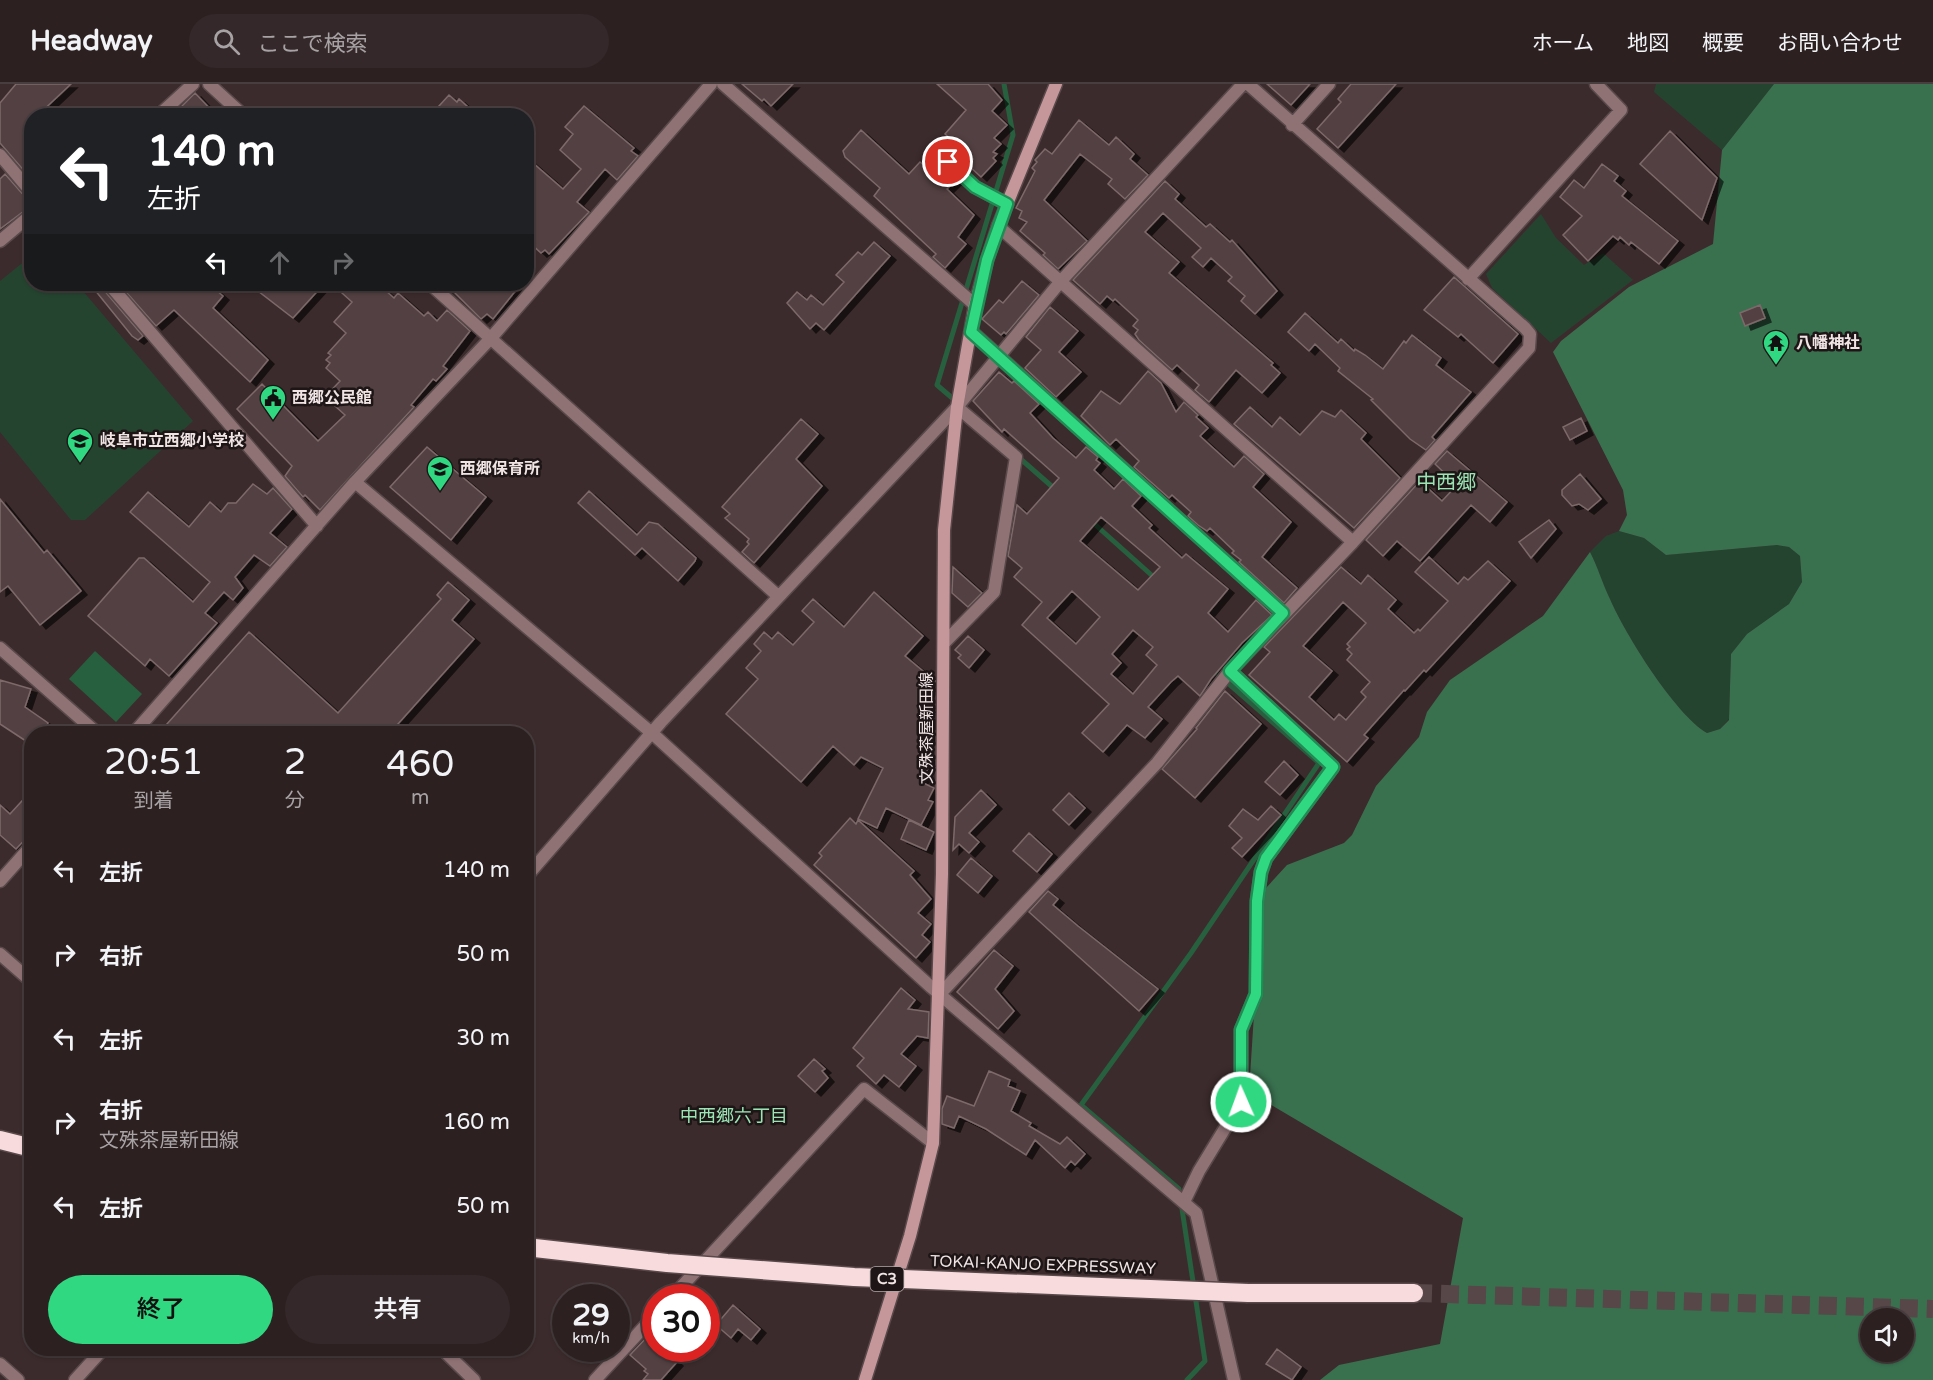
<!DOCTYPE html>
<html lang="ja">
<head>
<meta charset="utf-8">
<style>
	:root { --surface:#2d2021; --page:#35282a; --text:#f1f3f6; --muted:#a7a3a5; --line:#483e3f; --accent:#31d882 }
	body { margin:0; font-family:"Varela Round","Noto Sans JP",sans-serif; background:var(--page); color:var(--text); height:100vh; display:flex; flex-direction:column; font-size:22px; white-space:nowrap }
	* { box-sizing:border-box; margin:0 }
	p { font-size:20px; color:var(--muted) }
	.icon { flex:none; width:33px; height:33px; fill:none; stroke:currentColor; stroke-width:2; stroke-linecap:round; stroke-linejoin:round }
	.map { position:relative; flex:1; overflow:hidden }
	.side { position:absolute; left:24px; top:642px; width:510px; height:630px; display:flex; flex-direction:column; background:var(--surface); border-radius:24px; box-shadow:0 2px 4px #0004,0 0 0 2px var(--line) }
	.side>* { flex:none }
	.banner { position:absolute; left:24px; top:24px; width:510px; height:183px; border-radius:24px; box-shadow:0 2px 4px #0004,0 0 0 2px var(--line); background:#202124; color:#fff; overflow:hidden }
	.buttons { position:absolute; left:1860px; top:1224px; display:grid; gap:12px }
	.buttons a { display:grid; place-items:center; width:54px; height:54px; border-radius:50%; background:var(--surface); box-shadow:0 2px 4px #0004,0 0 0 2px var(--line); font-size:30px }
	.speed { position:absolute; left:552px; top:1200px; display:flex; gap:12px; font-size:30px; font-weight:700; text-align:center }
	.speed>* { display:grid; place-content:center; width:78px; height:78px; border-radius:50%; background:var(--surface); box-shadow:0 2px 4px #0004,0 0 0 2px var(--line); line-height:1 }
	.speed small { font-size:15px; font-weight:400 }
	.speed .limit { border:9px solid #d22; background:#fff; color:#111 }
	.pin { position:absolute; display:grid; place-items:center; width:51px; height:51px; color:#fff; margin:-26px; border:3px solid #fff; border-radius:50%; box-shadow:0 2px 6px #0007 }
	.me { position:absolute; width:66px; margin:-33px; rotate:358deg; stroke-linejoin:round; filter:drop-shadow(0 0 4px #0008) }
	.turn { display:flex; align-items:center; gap:21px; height:126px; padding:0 24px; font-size:27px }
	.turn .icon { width:78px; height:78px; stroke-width:2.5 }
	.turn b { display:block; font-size:42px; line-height:51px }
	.lanes { display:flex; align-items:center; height:57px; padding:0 24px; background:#0003; justify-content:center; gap:30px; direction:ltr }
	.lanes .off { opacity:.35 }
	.eta { display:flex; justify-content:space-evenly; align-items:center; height:102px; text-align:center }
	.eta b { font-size:36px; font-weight:600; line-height:42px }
	.primary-button { display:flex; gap:12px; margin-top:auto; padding:12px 24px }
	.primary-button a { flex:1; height:69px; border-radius:36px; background:var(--accent); color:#111; font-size:24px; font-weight:600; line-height:69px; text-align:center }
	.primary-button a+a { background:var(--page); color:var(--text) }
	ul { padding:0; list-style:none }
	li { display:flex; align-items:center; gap:18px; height:84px; padding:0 24px }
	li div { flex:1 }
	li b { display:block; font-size:22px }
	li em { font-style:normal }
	header { display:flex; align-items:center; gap:36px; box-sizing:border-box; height:84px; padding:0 30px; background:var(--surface); border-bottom:2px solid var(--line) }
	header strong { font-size:28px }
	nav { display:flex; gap:33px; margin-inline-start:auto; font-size:21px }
	.search { width:420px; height:54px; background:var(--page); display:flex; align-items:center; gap:15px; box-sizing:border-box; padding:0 21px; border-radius:33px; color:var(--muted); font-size:22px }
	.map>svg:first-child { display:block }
	.green { fill:#254430 }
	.forest { fill:#39714f; fill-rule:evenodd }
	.water { fill:#27603e }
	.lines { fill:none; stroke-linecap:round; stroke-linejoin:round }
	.stream { stroke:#27603e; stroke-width:5 }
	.building { fill:#534042; stroke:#7d696a; stroke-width:1.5; fill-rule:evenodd; filter:url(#shadow) }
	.highway-tunnel { stroke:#574748; stroke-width:18; stroke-dasharray:18 9; stroke-linecap:butt }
	.street-casing { stroke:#59494a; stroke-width:15 }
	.secondary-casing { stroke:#59494a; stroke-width:15 }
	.highway-casing { stroke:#59494a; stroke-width:21 }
	.street { stroke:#8f7274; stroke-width:12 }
	.secondary { stroke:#c5979b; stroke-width:12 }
	.highway { stroke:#f8dbdd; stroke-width:18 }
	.highway-bridge-casing { stroke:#59494a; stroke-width:21; stroke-linecap:butt }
	.highway-bridge { stroke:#f8dbdd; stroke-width:18 }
	.route-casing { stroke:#208c54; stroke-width:15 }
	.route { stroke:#31d882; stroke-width:10 }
	.labels { text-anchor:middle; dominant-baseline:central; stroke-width:5; stroke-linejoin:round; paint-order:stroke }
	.shield { fill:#1d1516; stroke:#b1a6a7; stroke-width:1.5 }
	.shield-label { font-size:15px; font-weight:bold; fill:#f0e4e5 }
	.poi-label { font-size:16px; font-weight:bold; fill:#f0e4e5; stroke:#1d1516; text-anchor:start }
	.street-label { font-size:16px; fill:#f0e4e5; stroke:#1d1516 }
	.neighbourhood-label { font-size:18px; fill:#9be5b4; stroke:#1d1516 }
	.quarter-label { font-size:20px; fill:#9be5b4; stroke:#1d1516 }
</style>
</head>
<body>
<header>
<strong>Headway</strong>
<div class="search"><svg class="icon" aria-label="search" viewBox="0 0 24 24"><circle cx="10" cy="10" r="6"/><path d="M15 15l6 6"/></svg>ここで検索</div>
<nav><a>ホーム</a><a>地図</a><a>概要</a><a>お問い合わせ</a></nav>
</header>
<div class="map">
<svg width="1933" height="1296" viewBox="0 0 1933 1296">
	<defs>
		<filter id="shadow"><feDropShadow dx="6" dy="4" stdDeviation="0" flood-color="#0009"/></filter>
	</defs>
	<rect width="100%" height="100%" fill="#3c2b2c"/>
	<path class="green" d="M1656,0H1774L1722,66L1654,8Z
		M1541,130L1556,154L1584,181L1603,169L1633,196L1551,259L1492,204L1486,190Z
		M31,172L32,200H77L193,337L85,436H71L0,348V197Z
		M1619,447L1644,454L1666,471L1777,461L1789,463L1800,472L1802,498L1789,520L1747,550L1731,570L1729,635L1720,645L1707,649C1675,630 1625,550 1610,515C1602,500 1598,483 1590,468L1606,452Z"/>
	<path class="forest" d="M1774,0H1933V1296H1320L1339,1281L1440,1260L1463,1134L1249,1008L1260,837L1266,804L1287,781L1344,759L1352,751L1376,702L1419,653L1427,628L1450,596L1543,532L1590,468C1598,483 1602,499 1610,515C1625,550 1675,630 1707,649L1720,645L1729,636L1731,570L1747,550L1789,520L1802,498L1800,472L1789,463L1777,461L1666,471L1644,454L1619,447L1627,431L1623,406L1553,268L1561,257L1629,203L1713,160L1722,66ZM1870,1234H1904V1268H1870Z"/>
	<path class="water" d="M95,567L142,610L116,638L69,595Z"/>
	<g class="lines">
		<path class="stream" d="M958,319L937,301L1013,51L1004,0
			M1016,371L1056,406
			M1090,436L1157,496
			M1187,1296L1205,1277L1179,1105L1081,1021L1191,869L1319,679L1213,586"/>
	</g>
	<path class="building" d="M16,0H71L37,32H32V96L0,59V19Z
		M742,0H793L771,22L764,15L762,17Z
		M937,0H988L1002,16L992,27L1007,41L994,54L1001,60L993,68L997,70L993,74L996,77L981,93L968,81L973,75L945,50L966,26Z
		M1267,0H1310L1291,21Z
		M1351,0H1396L1338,64L1317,45L1341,18L1338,15Z
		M195,9L217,32H172Z
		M449,11L457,18L459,15L478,32H444L447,29L439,22Z
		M584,22L634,64L631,67L638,72L617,96L605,85L577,118L589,128L549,170L545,166L541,169L529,158L532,156L526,151V73L563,105L581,85L560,66L573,50L565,43Z
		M1079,36L1109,61L1116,53L1134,70L1130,75L1148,91L1125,115L1108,100L1112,95L1080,70L1044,116L1087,157L1058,185L1043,171L1045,169L1020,147L1027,138L1019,134L1022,127L1016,124L1035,87L1032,84L1037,78L1035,76L1045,65L1052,70Z
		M861,46L909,90L920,78L931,87L938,79L956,96L947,105L974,131L958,153L966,160L945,184L933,173L936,170L874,112L880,104L845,73L843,67Z
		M1670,47L1717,94L1702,136L1640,80Z
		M1602,80L1618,92L1614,97L1626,107L1622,112L1678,157L1659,180L1631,158L1629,161L1620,153L1618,156L1613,152L1588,177L1563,151L1582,132L1560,113L1574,96L1584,104Z
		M5,90L26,114L32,117V121L0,145V95Z
		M1165,97L1179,110L1175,115L1206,143L1210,140L1230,158L1232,156L1277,207L1255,230L1241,217L1245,212L1228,197L1232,193L1211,174L1203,183L1192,173L1201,164L1163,129L1145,148L1179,178L1169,189L1273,279L1271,281L1280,289L1262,309L1236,286L1209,318L1195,306L1199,301L1177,281L1172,286L1139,256L1135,250L1138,246L1133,242L1138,236L1115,215L1113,217L1107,212L1100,220L1073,196Z
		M874,158L890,172L824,246L816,239L810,245L787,219L797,208L807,216L811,211L823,221L844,198L836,191L858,168L862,171Z
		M1454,193L1518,250L1493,279L1461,250L1458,253L1424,226Z
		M1022,197L1039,211L1006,250L1004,248L1001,251L982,235L999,216L1003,219Z
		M90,200H101L103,205L143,252L138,256L132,252Z
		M119,200H196L203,206L209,200L223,212L213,224L268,276L250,298L174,226L156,242Z
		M249,200H324L293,234Z
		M332,200H378L394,214L398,209L424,232L428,228L437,237L447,226L470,247L443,282L447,285L436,297L433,295L411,321L414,323L320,426L305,411L303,413L285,392L292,382L237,325L262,300L318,357L345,331L325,313L340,297L326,284L330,279L326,276L331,271L328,269L346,249L334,238L352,218Z
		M446,200H521L493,235L487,230L481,235Z
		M1760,221L1765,234L1745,242L1740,229Z
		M1050,223L1078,247L1059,268L1081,288L1056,313L1025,284L1041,266L1026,253Z
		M1305,229L1338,259L1341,255L1354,267L1355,265L1365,271L1383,285L1404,257L1406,259L1412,251L1441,274L1436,281L1471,308L1432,353L1435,356L1426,366L1410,355L1371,316L1373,315L1338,287L1340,284L1315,260L1309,267L1288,248Z
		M1148,287L1161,299L1176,328L1184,318L1198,331L1196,333L1208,344L1200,352L1234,383L1244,372L1264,390L1253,403L1291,438L1262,473L1297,504L1284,519L1239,478L1241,476L1232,469L1234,467L1210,444L1207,447L1198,441L1188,432L1191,428L1172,411L1169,414L1134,383L1139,377L1116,355L1110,361L1081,332L1101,307L1120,320Z
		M999,288L1012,299L1014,297L1039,320L1030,329L1053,354L1076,374L1086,363L1098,373L1096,376L1100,379L1094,386L1114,405L1123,395L1141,412L1132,422L1152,441L1149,444L1182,474L1186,470L1228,505L1208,529L1228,548L1256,516L1272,531L1242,559L1211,595L1200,612L1178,592L1171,598L1148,623L1162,635L1145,654L1127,641L1103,668L1082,649L1109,620L1022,541L1042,518L1014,493L1022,484L1008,472L1017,421L1027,430L1059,394L1004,345L1002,348L973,317ZM1101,433L1160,483L1138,506L1080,457ZM1072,507L1100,533L1076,560L1047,534ZM1133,546L1153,563L1146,571L1157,581L1133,610L1111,590L1121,579L1112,570Z
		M1250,323L1272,343L1280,333L1300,351L1322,327L1335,333L1341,326L1366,349L1361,355L1400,394L1354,444L1234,340Z
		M1581,334L1587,347L1570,356L1563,343Z
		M801,335L818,350L796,375L822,402L754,479L742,468L749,460L747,458L749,455L725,434L730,430L722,423Z
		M427,363L486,413L451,456L390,403Z
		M1447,367L1507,418L1490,438L1471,421L1420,477L1397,457L1383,472L1366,456L1420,397L1442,417L1457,401L1435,380Z
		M1580,390L1601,415L1588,426L1579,420L1572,422L1562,411V406Z
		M253,400L267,410L273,404L292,425L270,449L287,463L270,482L254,471L235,493L243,504L233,516L224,508L205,529L217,539L169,592L150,575L145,582L88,532L139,474H144L193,518L210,498L130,428L148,408L189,443L210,418L221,428L228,419H236Z
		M589,407L637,451L649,438L658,440L696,474L695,477L678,497L642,464L635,471L578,419Z
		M0,415L44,469L47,466L81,507L40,541L8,502L0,508Z
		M1549,436L1556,445L1531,474L1519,458Z
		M1429,473L1458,500L1464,493L1468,496L1488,477L1510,497L1426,588L1424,586L1405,607L1404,606L1364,651L1368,654L1347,678L1249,591L1270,568L1264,563L1341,483L1361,500L1368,491L1396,516L1388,525L1414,549L1418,545L1420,547L1448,517L1415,488ZM1343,518L1366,539L1347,560L1350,563L1347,565L1352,570L1347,576L1370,598L1361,608L1366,613L1346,636L1339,630L1334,636L1309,613L1332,587L1303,562Z
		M953,483L982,509L968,523L952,509Z
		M448,498L469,516L452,536L474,555L389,650H158L249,548L338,629L441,515L437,511Z
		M874,508L923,552L905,572L935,597L923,617L931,622L927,627L935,632L930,641L935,647L921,667L932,676L921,698L934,704L928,716L933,718L921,741L886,724L877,744L858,735L883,684L861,673L854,681L833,662L801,698L726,630L758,595L746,584L761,567L754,560L764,548L772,555L778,548L793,561L814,538L802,527L813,515L844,543Z
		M968,552L984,566L969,584L958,574L961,571L955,566Z
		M0,596L31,605L25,623L48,639L42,650H32V661L0,640Z
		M1225,607L1261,640L1195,714L1162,685L1197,645L1196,644Z
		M1284,677L1298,691L1280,711L1265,698Z
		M32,706V748L16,765L0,751V721L10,730Z
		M981,706L996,721L969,749L979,758L969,769L959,760L953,766L955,733Z
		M1069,709L1085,724L1069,741L1053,726Z
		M1271,722L1281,731L1242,773L1232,764L1242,754L1229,742L1243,725L1258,736Z
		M850,734L856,740L858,736L914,787L910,791L931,815L918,829L931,840L922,851L930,858L916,874L814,781L822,772L819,769Z
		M909,736L934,748L926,766L901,755Z
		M1029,749L1052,770L1037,788L1013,767Z
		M971,774L992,792L978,809L957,791Z
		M1048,807L1058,815L1053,821L1078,842L1158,905L1139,927L1029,828Z
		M994,866L1013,882L995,905L1014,927L998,945L957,908Z
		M901,904L915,916L908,925L929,928L928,954L917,952L901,970L916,982L899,1003L884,991L876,1000L857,982L864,974L853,964Z
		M814,975L825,985L822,987L828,994L815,1008L798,992Z
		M989,987L1010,996L1008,1002L1020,1007L1011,1027L1031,1039L1029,1042L1060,1060L1067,1053L1085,1070L1075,1081L1071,1077L1065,1084L1035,1056L1026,1071L986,1045L959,1032L954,1044L942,1040V1025L947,1012L974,1022Z
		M733,1221L760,1245L751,1256L738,1245L731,1254L716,1241Z
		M648,1252L656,1258V1264H662L677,1278L661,1296H643L648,1290L644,1287L646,1285L630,1271Z
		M1277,1265L1301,1283L1292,1296L1266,1280Z"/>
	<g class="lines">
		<path class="highway-tunnel" d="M1414,1209L1933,1225"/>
		<g class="street-casing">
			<path id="street" d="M209,0L244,32
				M723,0L975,221
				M158,32L193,0
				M1292,41L1329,0
				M935,65L975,103L1007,120
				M0,71L32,109
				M998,142L1353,458
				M0,157L32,130
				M1468,195L1621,26L1596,0
				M109,200L317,442
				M430,200L778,512
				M971,247L1283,529
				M355,398L653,650L931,903L1196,1129L1234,1296
				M944,559L994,508L1016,373L957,323
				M0,564L98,650
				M133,650L355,398L491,254L711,0
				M526,793L661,638L957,323L1061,197L1243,0
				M0,797L32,761
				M0,870L32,898
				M940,910L1157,679L1230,587L1353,458L1529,264L1530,250L1525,244L1248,0
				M1184,1118L1199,1087L1241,1018V946L1256,910L1257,817L1261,788L1266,774L1333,683L1230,587
				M671,1214L864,1005L933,1059
				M441,1264L474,1296
				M0,1280L18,1296
				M75,1296L104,1264
				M595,1296L656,1230"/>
		</g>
		<g class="secondary-casing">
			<path id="secondary" d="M865,1296L910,1152L933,1059L942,790L944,446L957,323L975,221L987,176L998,142L1056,0"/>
		</g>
		<g class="highway-casing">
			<path id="highway" d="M0,1056L32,1064
				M1248,1209H1414"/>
		</g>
		<use href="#street" class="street"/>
		<use href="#secondary" class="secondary"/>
		<use href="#highway" class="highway"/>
		<g class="highway-bridge-casing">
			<path id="highway-bridge" d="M526,1163L667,1179L854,1193L1248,1209"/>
		</g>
		<use href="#highway-bridge" class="highway-bridge"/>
	</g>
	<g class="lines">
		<g class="route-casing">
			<path id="route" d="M948,78L975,103L1007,120L987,176L971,248L1283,529L1230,587L1333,683L1266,774L1261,788L1257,817L1256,910L1241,946V1018"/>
		</g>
		<use href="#route" class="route"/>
	</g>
	<defs>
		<g id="temple-pin" transform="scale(1.35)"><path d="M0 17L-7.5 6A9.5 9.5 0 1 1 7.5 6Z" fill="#31d882" stroke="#1d1516"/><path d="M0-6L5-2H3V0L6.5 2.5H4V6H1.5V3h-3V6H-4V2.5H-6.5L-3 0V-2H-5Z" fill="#111"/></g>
		<g id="civic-pin" transform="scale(1.35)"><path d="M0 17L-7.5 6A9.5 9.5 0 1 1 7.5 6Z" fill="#31d882" stroke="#1d1516"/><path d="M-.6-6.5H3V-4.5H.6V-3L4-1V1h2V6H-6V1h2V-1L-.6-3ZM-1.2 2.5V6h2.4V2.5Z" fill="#111"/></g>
		<g id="school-pin" transform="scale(1.35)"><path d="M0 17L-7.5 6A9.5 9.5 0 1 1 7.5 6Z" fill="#31d882" stroke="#1d1516"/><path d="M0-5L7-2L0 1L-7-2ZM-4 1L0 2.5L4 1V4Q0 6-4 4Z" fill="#111"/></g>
	</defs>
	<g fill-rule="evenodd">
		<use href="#temple-pin" x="1776" y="259"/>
		<use href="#civic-pin" x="273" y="314"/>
		<use href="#school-pin" x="80" y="357"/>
		<use href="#school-pin" x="440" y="385"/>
	</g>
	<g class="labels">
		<rect class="shield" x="870.5" y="1183" width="33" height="24" rx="4.5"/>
		<g class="shield-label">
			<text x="887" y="1195">C3</text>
		</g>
		<g class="poi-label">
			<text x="1796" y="259">八幡神社</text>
			<text x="292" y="314">西郷公民館</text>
			<text x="100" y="357">岐阜市立西郷小学校</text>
			<text x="460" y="385">西郷保育所</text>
		</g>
		<g class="street-label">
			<text transform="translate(927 644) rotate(-90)">文殊茶屋新田線</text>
			<text transform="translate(1043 1181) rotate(2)">TOKAI-KANJO EXPRESSWAY</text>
		</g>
		<g class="neighbourhood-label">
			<text x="734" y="1032">中西郷六丁目</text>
		</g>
		<g class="quarter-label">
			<text x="1446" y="399">中西郷</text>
		</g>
	</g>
</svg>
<div class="buttons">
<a><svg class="icon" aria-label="sound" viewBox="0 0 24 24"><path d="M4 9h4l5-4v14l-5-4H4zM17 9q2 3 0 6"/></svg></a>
</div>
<div class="speed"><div>29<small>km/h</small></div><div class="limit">30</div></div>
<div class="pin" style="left:948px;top:78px;background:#d93025"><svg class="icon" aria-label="arrive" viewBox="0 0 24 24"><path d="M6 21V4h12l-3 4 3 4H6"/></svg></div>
<svg class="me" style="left:1241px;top:1018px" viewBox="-20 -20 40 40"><circle r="17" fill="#31d882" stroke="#fff" stroke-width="3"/><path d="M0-11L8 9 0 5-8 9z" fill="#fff"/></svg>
<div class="banner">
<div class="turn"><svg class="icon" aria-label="left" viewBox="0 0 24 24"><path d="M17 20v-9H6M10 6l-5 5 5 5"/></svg><div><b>140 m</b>左折</div></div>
<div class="lanes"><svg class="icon" aria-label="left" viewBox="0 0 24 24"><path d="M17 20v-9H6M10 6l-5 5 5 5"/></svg><svg class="icon off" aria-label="ahead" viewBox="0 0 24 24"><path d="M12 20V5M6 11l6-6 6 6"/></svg><svg class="icon off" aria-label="right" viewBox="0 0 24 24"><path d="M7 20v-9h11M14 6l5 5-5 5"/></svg></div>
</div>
<section class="side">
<div class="eta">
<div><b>20:51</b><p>到着</p></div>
<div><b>2</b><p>分</p></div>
<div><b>460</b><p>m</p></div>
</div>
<ul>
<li><svg class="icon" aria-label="left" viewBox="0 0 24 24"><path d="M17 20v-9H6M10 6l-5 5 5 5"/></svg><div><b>左折</b></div><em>140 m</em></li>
<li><svg class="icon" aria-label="right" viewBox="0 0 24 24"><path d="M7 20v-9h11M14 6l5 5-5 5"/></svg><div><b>右折</b></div><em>50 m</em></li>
<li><svg class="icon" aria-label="left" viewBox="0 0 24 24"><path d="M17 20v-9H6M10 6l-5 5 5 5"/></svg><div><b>左折</b></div><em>30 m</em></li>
<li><svg class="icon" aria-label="right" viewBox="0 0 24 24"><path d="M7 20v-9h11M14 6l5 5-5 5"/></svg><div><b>右折</b><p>文殊茶屋新田線</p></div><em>160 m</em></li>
<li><svg class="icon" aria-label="left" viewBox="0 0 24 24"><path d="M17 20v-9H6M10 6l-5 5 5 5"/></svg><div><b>左折</b></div><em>50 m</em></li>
</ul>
<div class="primary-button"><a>終了</a><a>共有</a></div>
</section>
</div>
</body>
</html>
